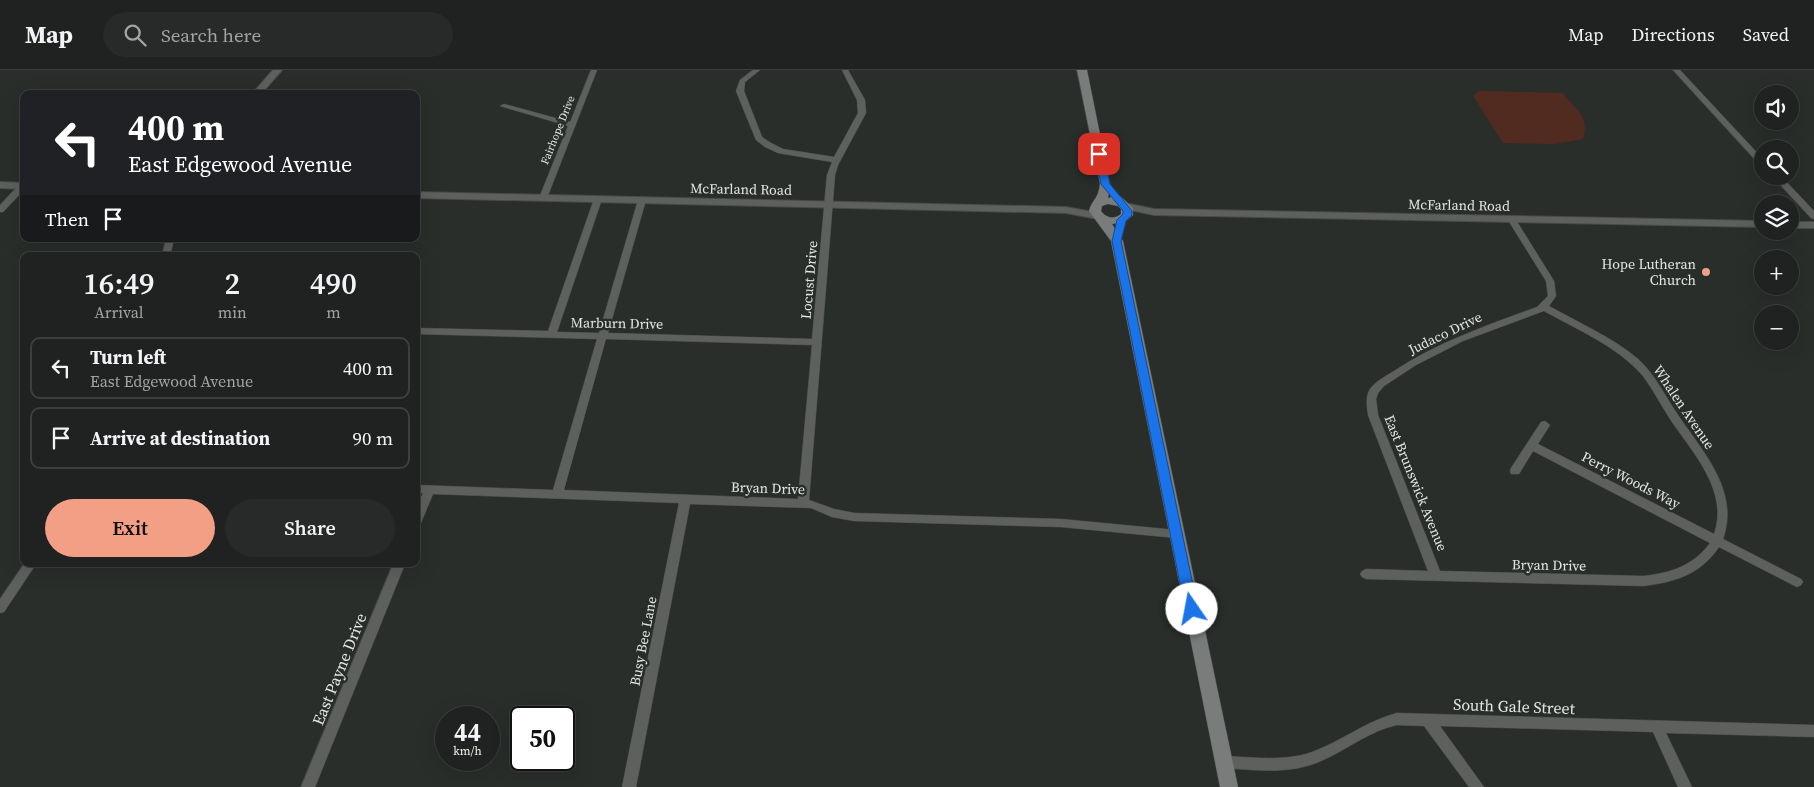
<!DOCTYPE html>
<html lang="en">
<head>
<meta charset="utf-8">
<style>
	:root { --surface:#1f2220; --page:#272a29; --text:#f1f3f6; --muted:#a1a4a5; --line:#3c3f3e; --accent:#f39f86 }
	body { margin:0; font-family:"Source Serif 4",serif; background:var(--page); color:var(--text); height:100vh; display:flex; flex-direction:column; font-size:19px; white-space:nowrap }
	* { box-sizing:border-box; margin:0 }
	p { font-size:16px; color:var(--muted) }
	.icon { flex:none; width:28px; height:28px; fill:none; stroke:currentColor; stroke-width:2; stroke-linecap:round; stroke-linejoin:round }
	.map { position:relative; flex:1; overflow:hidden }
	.details { position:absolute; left:20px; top:182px; width:400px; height:315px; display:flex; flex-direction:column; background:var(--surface); border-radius:10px; box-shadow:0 5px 20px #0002,0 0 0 1px var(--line) }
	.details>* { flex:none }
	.hud { position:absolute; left:20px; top:20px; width:400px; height:152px; border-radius:10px; box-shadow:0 5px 20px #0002,0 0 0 1px var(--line); background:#202124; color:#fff; overflow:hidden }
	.buttons { position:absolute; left:1754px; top:15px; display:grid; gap:10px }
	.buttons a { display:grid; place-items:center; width:45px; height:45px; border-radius:50%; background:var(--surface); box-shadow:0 5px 20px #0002,0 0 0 1px var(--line); font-size:25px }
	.speed { position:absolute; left:435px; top:636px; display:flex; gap:10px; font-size:25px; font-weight:700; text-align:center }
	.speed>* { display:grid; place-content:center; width:65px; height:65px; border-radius:50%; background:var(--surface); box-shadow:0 5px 20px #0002,0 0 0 1px var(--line); line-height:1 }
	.speed small { font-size:12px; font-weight:400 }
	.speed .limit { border:2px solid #111; border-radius:8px; background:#fff; color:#111 }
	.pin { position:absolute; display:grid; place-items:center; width:42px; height:42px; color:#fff; margin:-21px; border-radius:10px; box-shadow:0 2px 8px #0006 }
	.me { position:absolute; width:55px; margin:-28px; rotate:348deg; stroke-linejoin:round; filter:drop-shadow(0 0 4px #0008) }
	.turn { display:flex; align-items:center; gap:18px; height:105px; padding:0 25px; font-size:22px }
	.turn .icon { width:65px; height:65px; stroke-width:2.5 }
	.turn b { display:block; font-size:35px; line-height:42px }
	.then { display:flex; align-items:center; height:48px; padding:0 25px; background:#0003; gap:10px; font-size:19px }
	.eta { display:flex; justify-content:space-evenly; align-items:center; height:85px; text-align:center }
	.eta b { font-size:30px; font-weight:600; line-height:35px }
	.primary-button { display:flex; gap:10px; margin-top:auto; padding:10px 25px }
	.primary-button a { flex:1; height:58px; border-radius:30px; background:var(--accent); color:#111; font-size:20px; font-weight:600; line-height:58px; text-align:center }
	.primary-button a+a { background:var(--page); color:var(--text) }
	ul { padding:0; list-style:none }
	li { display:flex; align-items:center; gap:15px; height:62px; margin:0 10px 8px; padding:0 15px; border:2px solid var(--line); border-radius:10px }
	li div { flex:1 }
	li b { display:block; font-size:19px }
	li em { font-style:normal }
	header { display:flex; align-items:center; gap:30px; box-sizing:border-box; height:70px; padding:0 25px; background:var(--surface); border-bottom:1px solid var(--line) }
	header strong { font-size:24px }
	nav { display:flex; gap:28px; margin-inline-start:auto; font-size:18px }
	.search { width:350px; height:45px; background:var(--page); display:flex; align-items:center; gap:12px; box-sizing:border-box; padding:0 18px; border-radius:28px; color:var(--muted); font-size:19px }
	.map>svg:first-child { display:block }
	.green { fill:#522b20 }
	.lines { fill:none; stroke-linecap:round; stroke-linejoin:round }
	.minor-casing { stroke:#474b49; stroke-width:1 }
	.tertiary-casing { stroke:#474b49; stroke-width:2 }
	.secondary-casing { stroke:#474b49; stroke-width:1 }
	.minor { fill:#5e605e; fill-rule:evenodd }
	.tertiary { fill:#5e605e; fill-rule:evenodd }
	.secondary { fill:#797c7a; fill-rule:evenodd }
	.route { fill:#1a73e8; stroke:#114b97 }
	.poi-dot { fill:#f39f86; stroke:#292e2b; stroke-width:2 }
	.labels { text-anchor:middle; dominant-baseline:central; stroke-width:5; stroke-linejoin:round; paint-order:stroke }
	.far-street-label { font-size:11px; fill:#e4e6e5; stroke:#292e2b }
	.street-label { font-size:14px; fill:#e4e6e5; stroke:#292e2b }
	.poi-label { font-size:14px; fill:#e4e6e5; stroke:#292e2b; text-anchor:end }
	.near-street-label { font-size:16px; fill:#e4e6e5; stroke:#292e2b }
</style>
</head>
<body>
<header>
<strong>Map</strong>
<div class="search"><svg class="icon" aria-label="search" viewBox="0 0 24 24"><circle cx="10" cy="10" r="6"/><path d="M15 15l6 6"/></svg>Search here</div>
<nav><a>Map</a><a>Directions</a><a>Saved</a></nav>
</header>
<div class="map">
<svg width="1814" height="717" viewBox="0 0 1814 717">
	<rect width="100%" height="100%" fill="#292e2b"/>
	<path class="green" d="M1479,21L1563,23C1576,40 1590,47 1583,69L1555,74L1503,73L1473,26Z"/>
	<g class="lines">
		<g class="minor-casing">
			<path id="minor" d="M591,0H597L547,128L543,130H540L539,128L568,56L500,36L504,34L570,52Z
				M753,0H760L745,12L744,21L762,67L771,73L783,79L834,87L858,43L857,30L842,0H848L865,30L866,43L838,95L835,105L809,430L834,439L854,443L1061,449L1176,460L1180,461L1181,464L1180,467L1176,468L1061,457L854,451L832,447L811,438L690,434L636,717H622L679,433L433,424L420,455L416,456V439L423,423H416V415L553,420L597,269L416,264V258L548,261L594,129L598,127L602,129L557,262L599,263L638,130L642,128L646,130L608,263L812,269L827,105L832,92L778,83L765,77L756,70L736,21L740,10ZM606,269L812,275L798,429L564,420Z
				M1673,0H1680L1762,88V94H1759Z
				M1772,106H1781L1814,141V149L1811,148Z
				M20,114H24V120L3,142H0V135Z
				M1512,147L1516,150L1554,211L1556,226L1549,236C1579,253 1612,267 1638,289C1655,304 1665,326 1678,345C1703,382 1740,421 1723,469L1801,509L1803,512L1801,515L1797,517L1793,515L1719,477C1700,505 1675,512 1643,516L1366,509L1362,507L1360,504L1362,501L1366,499L1428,501L1368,345C1367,336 1365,327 1370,319C1376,311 1386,306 1394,301C1438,272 1488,255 1537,237L1548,226L1546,211L1508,150ZM1544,241C1578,260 1617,276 1643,306C1654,321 1662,337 1672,352C1694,384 1729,422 1714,464L1538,374L1550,355L1545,351L1541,352L1511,398L1510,401L1511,404H1519L1533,381L1710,473C1693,496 1671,503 1643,506L1440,501L1378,345L1376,329L1378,323L1384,316L1416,295L1463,271Z
				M166,169H174L170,186H162Z
				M24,494H36L4,542L0,543V529Z
				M393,494H405L315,717H301Z
				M1397,643L1814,655V667L1666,663L1692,717H1678L1653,662L1440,656L1484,717H1469L1424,656L1397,655L1386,658C1363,666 1344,681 1321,691C1290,705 1256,700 1223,698L1218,696L1217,692L1218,688L1223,686C1252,687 1284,692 1312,682C1342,671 1366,651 1397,643Z"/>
		</g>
		<g class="tertiary-casing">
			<path id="tertiary" d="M273,0H282L261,24H252Z
				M0,112L24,113V119L0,118Z
				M416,122L1066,137L1098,143L1103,146L1098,149L1066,143L416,128Z
				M1125,133L1154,139L1762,151V157L1154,145L1121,138L1120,136Z
				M1790,152H1814V158H1790Z"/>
		</g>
		<g class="secondary-casing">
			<path id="secondary" d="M1077,0H1087L1110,114L1108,128H1110L1111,125H1119L1133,138V145L1125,152L1112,154L1123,171L1238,717H1220L1111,171L1089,141C1093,128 1098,130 1100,114ZM1108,134L1118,136L1121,139V144C1114,150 1106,148 1101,141L1102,136Z"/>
		</g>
		<use href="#minor" class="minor"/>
		<use href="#tertiary" class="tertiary"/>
		<use href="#secondary" class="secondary"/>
	</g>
	<path class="route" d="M1099,81L1103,84L1110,114L1132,141V145L1126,151L1121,171L1198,539L1196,543L1192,545L1187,543L1185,539L1112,171L1117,150L1123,144V141L1101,114L1095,84Z"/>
	<circle class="poi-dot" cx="1706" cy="202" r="5"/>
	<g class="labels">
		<g class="far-street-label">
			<text transform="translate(558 60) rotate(-68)">Fairhope Drive</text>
		</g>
		<g class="street-label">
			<text transform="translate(741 119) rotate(1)">McFarland Road</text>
			<text transform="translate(1459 135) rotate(1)">McFarland Road</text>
			<text transform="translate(809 210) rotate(-85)">Locust Drive</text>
			<text transform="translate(617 253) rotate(1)">Marburn Drive</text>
			<text transform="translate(1445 263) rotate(-26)">Judaco Drive</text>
			<text transform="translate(1684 337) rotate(56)">Whalen Avenue</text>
			<text transform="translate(1631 410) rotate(27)">Perry Woods Way</text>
			<text transform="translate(1416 413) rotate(68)">East Brunswick Avenue</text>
			<text transform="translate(768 418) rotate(2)">Bryan Drive</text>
			<text transform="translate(1549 495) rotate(1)">Bryan Drive</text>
			<text transform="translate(643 571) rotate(-79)">Busy Bee Lane</text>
		</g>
		<g class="poi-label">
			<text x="1696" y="194">Hope Lutheran<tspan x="1696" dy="16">Church</tspan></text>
		</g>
		<g class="near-street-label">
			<text transform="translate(339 599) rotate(-68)">East Payne Drive</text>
			<text transform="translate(1514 636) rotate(2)">South Gale Street</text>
		</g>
	</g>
</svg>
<div class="buttons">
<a><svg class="icon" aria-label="sound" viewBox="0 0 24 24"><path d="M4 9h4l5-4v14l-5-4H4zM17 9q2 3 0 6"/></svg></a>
<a><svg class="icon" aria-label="search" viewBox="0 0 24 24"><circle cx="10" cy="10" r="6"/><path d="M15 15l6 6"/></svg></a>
<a><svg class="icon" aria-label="layers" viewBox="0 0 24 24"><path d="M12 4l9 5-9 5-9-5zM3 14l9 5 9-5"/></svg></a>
<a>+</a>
<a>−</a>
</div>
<div class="speed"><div>44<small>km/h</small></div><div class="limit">50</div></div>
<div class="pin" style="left:1099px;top:84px;background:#d93025"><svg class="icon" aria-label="arrive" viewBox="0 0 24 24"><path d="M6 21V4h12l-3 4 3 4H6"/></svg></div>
<svg class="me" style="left:1192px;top:539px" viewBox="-20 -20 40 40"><circle r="19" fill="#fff"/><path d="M0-13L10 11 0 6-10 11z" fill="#1a73e8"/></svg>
<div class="hud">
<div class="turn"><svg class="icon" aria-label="left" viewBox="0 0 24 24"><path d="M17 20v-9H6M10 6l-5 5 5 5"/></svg><div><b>400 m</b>East Edgewood Avenue</div></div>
<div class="then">Then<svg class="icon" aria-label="arrive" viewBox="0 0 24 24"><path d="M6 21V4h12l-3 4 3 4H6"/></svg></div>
</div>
<section class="details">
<div class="eta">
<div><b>16:49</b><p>Arrival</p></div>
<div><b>2</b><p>min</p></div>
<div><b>490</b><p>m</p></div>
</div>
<ul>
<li><svg class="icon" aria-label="left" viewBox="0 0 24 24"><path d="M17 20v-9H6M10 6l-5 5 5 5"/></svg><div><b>Turn left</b><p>East Edgewood Avenue</p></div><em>400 m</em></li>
<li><svg class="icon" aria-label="arrive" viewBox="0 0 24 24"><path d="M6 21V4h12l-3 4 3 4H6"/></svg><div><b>Arrive at destination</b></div><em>90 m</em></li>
</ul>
<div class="primary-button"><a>Exit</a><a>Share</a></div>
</section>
</div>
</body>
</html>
